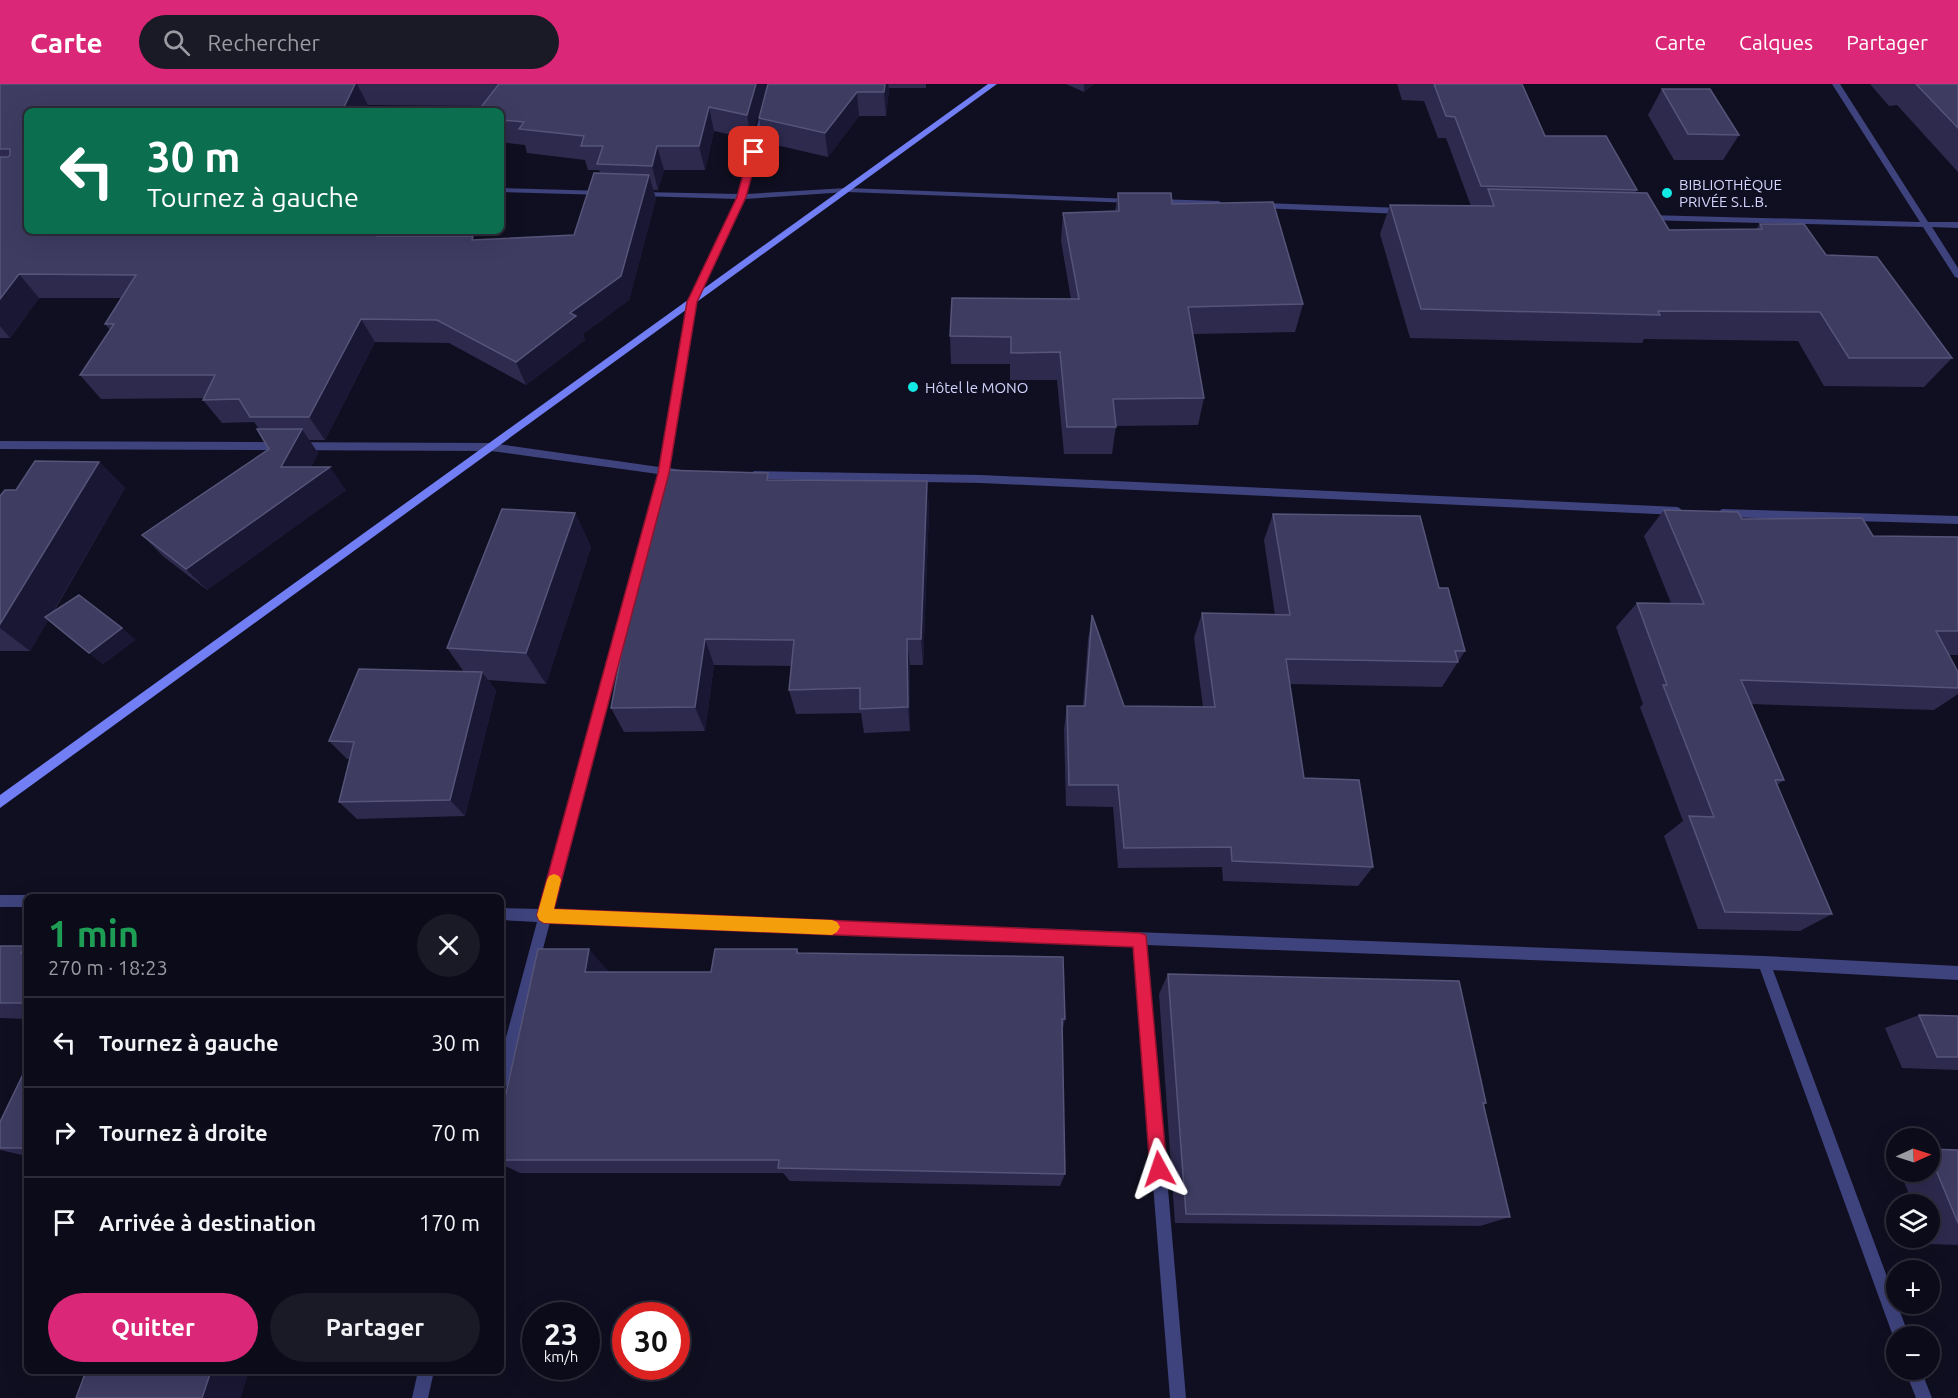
<!DOCTYPE html>
<html lang="fr">
<head>
<meta charset="utf-8">
<style>
	:root { --surface:#0c0b19; --page:#1a1926; --text:#f1f3f6; --muted:#9a9ba2; --line:#2c2b38; --accent:#db2777 }
	body { margin:0; font-family:Ubuntu,sans-serif; background:var(--page); color:var(--text); height:100vh; display:flex; flex-direction:column; font-size:22px; white-space:nowrap }
	* { box-sizing:border-box; margin:0 }
	p { font-size:20px; color:var(--muted) }
	.icon { flex:none; width:33px; height:33px; fill:none; stroke:currentColor; stroke-width:2; stroke-linecap:round; stroke-linejoin:round }
	.map { position:relative; flex:1; overflow:hidden }
	.drawer { position:absolute; left:24px; top:810px; width:480px; height:480px; display:flex; flex-direction:column; background:var(--surface); border-radius:9px; box-shadow:0 6px 24px #0002,0 0 0 2px var(--line) }
	.drawer>* { flex:none }
	.guide { position:absolute; left:24px; top:24px; width:480px; height:126px; border-radius:9px; box-shadow:0 6px 24px #0002,0 0 0 2px var(--line); background:#0b6e4f; color:#fff; overflow:hidden }
	.needle { width:39px; rotate:87deg }
	.controls { position:absolute; left:1886px; top:1044px; display:grid; gap:12px }
	.controls a { display:grid; place-items:center; width:54px; height:54px; border-radius:50%; background:var(--surface); box-shadow:0 6px 24px #0002,0 0 0 2px var(--line); font-size:30px }
	.speed { position:absolute; left:522px; top:1218px; display:flex; gap:12px; font-size:30px; font-weight:700; text-align:center }
	.speed>* { display:grid; place-content:center; width:78px; height:78px; border-radius:50%; background:var(--surface); box-shadow:0 6px 24px #0002,0 0 0 2px var(--line); line-height:1 }
	.speed small { font-size:15px; font-weight:400 }
	.speed .limit { border:9px solid #d22; background:#fff; color:#111 }
	.pin { position:absolute; display:grid; place-items:center; width:51px; height:51px; color:#fff; margin:-26px; border-radius:12px; box-shadow:0 3px 9px #0006 }
	.me { position:absolute; width:66px; margin:-33px; rotate:355deg; stroke-linejoin:round; filter:drop-shadow(0 0 4px #0008) }
	.turn { display:flex; align-items:center; gap:21px; height:126px; padding:0 24px; font-size:27px }
	.turn .icon { width:78px; height:78px; stroke-width:2.5 }
	.turn b { display:block; font-size:42px; line-height:51px }
	.round { display:grid; place-items:center; flex:none; width:63px; height:63px; border-radius:32px; background:var(--page) }
	.summary { display:flex; align-items:center; justify-content:space-between; height:102px; padding:0 24px }
	h1 { font-size:36px; font-weight:700; line-height:45px; color:#1e9e55 }
	.button { display:flex; gap:12px; margin-top:auto; padding:12px 24px }
	.button a { flex:1; height:69px; border-radius:36px; background:var(--accent); color:#fff; font-size:24px; font-weight:700; line-height:69px; text-align:center }
	.button a+a { background:var(--page); color:var(--text) }
	ul { padding:0; list-style:none }
	li { display:flex; align-items:center; gap:18px; height:90px; padding:0 24px; border-top:2px solid var(--line) }
	li div { flex:1 }
	li b { display:block; font-size:22px }
	li em { font-style:normal }
	header { display:flex; align-items:center; gap:36px; box-sizing:border-box; height:84px; padding:0 30px; background:var(--accent); color:#fff }
	header strong { font-size:28px }
	nav { display:flex; gap:33px; margin-inline-start:auto; font-size:21px }
	.search { width:420px; height:54px; background:var(--page); display:flex; align-items:center; gap:15px; box-sizing:border-box; padding:0 21px; border-radius:33px; color:var(--muted); font-size:22px }
	.map>svg:first-child { display:block }
	.lines { fill:none; stroke-linecap:round; stroke-linejoin:round }
	.street { fill:#3e437d; fill-rule:evenodd }
	.secondary { fill:#717ef4; fill-rule:evenodd }
	.wall { fill:#2d2a4e; fill-rule:evenodd }
	.shaded-wall { fill:#1a1734 }
	.building { fill:#3e3c61; stroke:#565479; stroke-width:1.5 }
	.route { fill:#e11d48; stroke:#92132f; stroke-width:1.5 }
	.slow { fill:#f59e0b }
	.poi-dot { fill:#12e8e4; stroke:#100f21; stroke-width:2 }
	.labels { text-anchor:middle; dominant-baseline:central; stroke-width:6; stroke-linejoin:round; paint-order:stroke }
	.far-poi-label { font-size:15px; fill:#d3d3fc; stroke:#100f21; text-anchor:start }
</style>
</head>
<body>
<header>
<strong>Carte</strong>
<div class="search"><svg class="icon" aria-label="search" viewBox="0 0 24 24"><circle cx="10" cy="10" r="6"/><path d="M15 15l6 6"/></svg>Rechercher</div>
<nav><a>Carte</a><a>Calques</a><a>Partager</a></nav>
</header>
<div class="map">
<svg width="1958" height="1314" viewBox="0 0 1958 1314">
	<rect width="100%" height="100%" fill="#100f21"/>
	<g class="lines">
		<path class="street" d="M768,0H776L747,110L847,104L1132,115L1136,117L1132,119L847,108L745,115L697,218L669,384L681,386L682,389L677,393L667,391L554,826L1764,872L1958,882V896L1773,886L1909,1252H1896V1258L1893,1252L1760,885L1147,861L1186,1314H1170L1134,861L550,838L508,999L506,1004L501,1006V972L537,838L501,836V824L541,825L658,390L491,367L0,365V357L491,359L659,383L687,218L737,115L640,112L636,110L640,108L739,110Z
			M1832,0H1840L1928,138H1958V144L1932,143L1958,184V194L1955,193L1923,143L1644,136V132L1647,131L1920,138Z
			M501,104L605,107L609,109L605,111L501,108Z
			M1156,115L1219,117L1223,120L1219,123L1153,120L1152,118Z
			M1260,119L1402,124L1406,127L1402,130L1257,124L1256,122Z
			M754,387L981,391L1678,423L1683,427L1678,431L981,399L754,395L749,391Z
			M1722,425L1958,432V440L1722,433L1717,429Z
			M0,811H27L32,813H27V823H0Z
			M1905,1286H1921L1932,1314H1916Z
			M418,1287H434L428,1314H412Z"/>
		<path class="secondary" d="M988,0H997L0,724V711Z"/>
	</g>
	<path class="wall" d="M0,0H767L751,55L714,47L705,86H664L658,106H653L656,115L629,216L583,250L585,256L526,301L449,259L375,258L325,356H309L318,369L311,383L346,406L207,506L164,473L142,451L269,365L259,345L254,338L222,339L203,316L204,314L101,315L80,291L110,246L105,240L121,214H39L10,254H0ZM368,21L482,22L501,27V58L525,61L527,69L585,76L588,86H599L600,89L574,151L475,156L402,152L27,27Z
		M768,0H926V4H889L886,32H859L828,73L763,58L759,34Z
		M1066,0H1094L1084,8Z
		M1397,0H1522L1545,52L1637,106L1635,109L1669,146L1756,145L1760,140L1826,171L1952,274L1924,303L1824,302L1798,257L1644,255L1642,259L1410,254L1380,150L1390,121L1471,122L1446,54H1438L1424,17L1402,16Z
		M1870,0H1958V88L1897,21L1889,22Z
		M1662,5L1739,51L1723,76H1674L1648,31Z
		M1118,109L1172,120L1303,220L1295,248L1193,250L1204,314L1198,341L1116,342L1112,370H1064L1057,296H1010V280H951L950,252L1071,215L1061,157L1063,129L1115,127Z
		M99,378L125,404L53,529L122,544L135,556L103,580L48,536L30,567H0V412Z
		M770,396L927,397L929,426L923,581H910V647L864,649L861,629L796,630L789,606L792,582L714,581L705,647L624,648L611,624Z
		M1664,426L1873,452L1958,453V571H1949L1958,588V610L1934,626L1751,620L1784,696L1777,701L1832,830L1800,847L1698,845L1664,752L1683,737L1640,623L1643,620L1616,543L1637,519H1671L1644,452Z
		M575,429L591,463L546,600L488,596L496,607L465,732L357,735L339,718L350,675H347L329,657L464,588L447,564Z
		M1273,430L1439,504L1465,567L1442,603L1290,600L1304,694L1373,783L1358,802L1223,797L1222,783L1118,784L1113,723L1066,722L1064,645L1067,622H1083L1088,556L1092,531L1124,622L1203,623L1194,554L1202,529L1275,531L1264,456Z
		M0,862L27,863V935L0,934Z
		M797,865L799,869L1065,935L1062,949L1065,1090L1060,1102L790,1097L783,1089H520L501,1080V1032L610,888H711Z
		M1168,890L1486,1019L1484,1021L1510,1133L1480,1142L1175,1139L1159,910Z
		M1919,931L1958,932V986L1902,984L1885,944Z
		M27,982V1072L0,1066V1038Z
		M1929,1065L1958,1066V1161L1929,1160L1927,1154H1929V1120H1913L1900,1088H1929Z"/>
	<path class="shaded-wall" d="M355,0H357L368,21L365,27H342Z
		M756,0H767L751,55L747,31Z
		M885,0H888L889,4L886,32L884,8Z
		M1084,0H1094L1084,8Z
		M857,8L859,32L828,73L825,49Z
		M709,23L714,47L705,86L699,62Z
		M657,62L664,86L658,106L652,82Z
		M649,91L656,115L629,216L583,250L585,256L526,301L516,278L570,229Z
		M380,147H404L390,176L377,152Z
		M19,190L39,214L10,254L0,242V215Z
		M361,235L375,258L325,356L309,333Z
		M302,345L318,369L299,405L330,383L346,406L207,506L186,485L281,383Z
		M99,378L125,404L30,567L0,544V540Z
		M927,397L929,426L923,581L921,555Z
		M575,429L591,463L546,600L526,569Z
		M122,544L135,556L103,580L89,569Z
		M705,555L714,581L705,647L695,623Z
		M907,555L910,581V647L908,623Z
		M482,588L496,607L465,732L450,716Z
		M25,862L27,863V872L21,869Z
		M589,865L610,889L585,888Z
		M211,1287H249L241,1314H202Z"/>
	<path class="building" d="M0,0H355L342,27H27V147H380L377,152H473L472,156L574,151L594,89L649,91L621,192L570,229L576,232L516,278L437,236L361,235L309,333H250L239,315L203,316L215,291H80L114,240H105L136,191L19,190L0,215V73H8L10,71V65H0Z
		M499,0H756L747,31L709,23L699,62H657L652,82L597,80L603,62H581L584,52L519,45L524,38L501,36V27H478Z
		M768,0H885L884,8H857L825,49L759,34Z
		M1434,0H1522L1545,52H1606L1637,106L1481,102L1455,33L1446,32Z
		M1916,0H1958V44Z
		M1662,5H1710L1739,51L1688,50Z
		M1488,105L1647,109L1669,146L1762,145L1760,140H1804L1826,171L1877,173L1952,274H1849L1820,228L1658,227L1660,231L1421,225L1390,121L1494,122Z
		M1118,109H1171L1172,120L1273,118L1303,220L1188,223L1204,314L1113,315L1116,343H1067L1060,268L1011,269V253L950,252L952,214L1079,215L1063,129L1119,127Z
		M257,345H302L281,383H330L186,485L142,451L269,365Z
		M35,377L99,378L0,540V412L5,406H16Z
		M663,386L768,389L767,396L927,397L921,555H907L908,623L860,625V604L789,606L794,556L705,555L695,623L611,624L626,544Z
		M502,425L575,429L526,569L447,564Z
		M1664,426L1738,428L1742,435L1862,434L1873,452L1958,453V547H1936L1958,588V604L1741,596L1784,696H1775L1832,830L1725,828L1689,732L1714,733L1663,601H1667L1637,519L1704,520Z
		M1273,430L1420,432L1439,504H1448L1465,567H1455L1458,578L1286,575L1304,694L1359,696L1373,783L1232,777L1231,763L1124,764L1118,701H1069L1067,622H1085L1092,531L1124,622L1215,623L1202,529L1290,531Z
		M79,511L122,544L89,569L45,533Z
		M359,585L482,588L450,716L339,718L354,658L329,657Z
		M0,862H25L21,869H27V919H0Z
		M538,865H589L585,888H711L715,865H797V869L1063,873L1065,935H1062L1065,1090L778,1084L779,1076H501V1032Z
		M1168,890L1459,897L1486,1019H1483L1510,1133L1186,1130Z
		M1919,931L1958,932V973H1937Z
		M27,982V1064H0V1038Z
		M1929,1065L1958,1066V1139L1929,1069Z
		M86,1287H211L202,1314H76Z"/>
	<path class="route" d="M754,65L758,68L746,113L697,218L669,389L554,825L1140,849L1146,851L1167,1085L1165,1091L1159,1094L1153,1091L1150,1085L1133,863L544,839L539,836L537,831L658,389L687,218L737,113L749,68Z"/>
	<path class="slow" d="M554,790L559,792L561,796L554,825L832,836L837,838L840,843L837,848L832,851L544,839L539,836L537,831L547,796L549,792Z"/>
	<g class="poi-dot">
		<circle cx="1667" cy="109" r="6"/>
		<circle cx="913" cy="303" r="6"/>
	</g>
	<g class="labels">
		<g class="far-poi-label">
			<text x="1679" y="100">BIBLIOTHÈQUE<tspan x="1679" dy="17">PRIVÉE S.L.B.</tspan></text>
			<text x="925" y="303">Hôtel le MONO</text>
		</g>
	</g>
</svg>
<div class="controls">
<a><svg class="needle" viewBox="-14 -14 28 28"><path d="M0-13l5 13h-10z" fill="#e53935"/><path d="M0 13l5-13h-10z" fill="#9a9ba2"/></svg></a>
<a><svg class="icon" aria-label="layers" viewBox="0 0 24 24"><path d="M12 4l9 5-9 5-9-5zM3 14l9 5 9-5"/></svg></a>
<a>+</a>
<a>−</a>
</div>
<div class="speed"><div>23<small>km/h</small></div><div class="limit">30</div></div>
<div class="pin" style="left:754px;top:68px;background:#d93025"><svg class="icon" aria-label="arrive" viewBox="0 0 24 24"><path d="M6 21V4h12l-3 4 3 4H6"/></svg></div>
<svg class="me" style="left:1159px;top:1085px" viewBox="-20 -20 40 40"><path d="M0-17L14 15 0 8-14 15z" fill="#e11d48" stroke="#fff" stroke-width="4"/></svg>
<div class="guide">
<div class="turn"><svg class="icon" aria-label="left" viewBox="0 0 24 24"><path d="M17 20v-9H6M10 6l-5 5 5 5"/></svg><div><b>30 m</b>Tournez à gauche</div></div>
</div>
<section class="drawer">
<div class="summary"><div><h1>1 min</h1><p>270 m · 18:23</p></div><a class="round"><svg class="icon" aria-label="close" viewBox="0 0 24 24"><path d="M6 6l12 12M18 6L6 18"/></svg></a></div>
<ul>
<li><svg class="icon" aria-label="left" viewBox="0 0 24 24"><path d="M17 20v-9H6M10 6l-5 5 5 5"/></svg><div><b>Tournez à gauche</b></div><em>30 m</em></li>
<li><svg class="icon" aria-label="right" viewBox="0 0 24 24"><path d="M7 20v-9h11M14 6l5 5-5 5"/></svg><div><b>Tournez à droite</b></div><em>70 m</em></li>
<li><svg class="icon" aria-label="arrive" viewBox="0 0 24 24"><path d="M6 21V4h12l-3 4 3 4H6"/></svg><div><b>Arrivée à destination</b></div><em>170 m</em></li>
</ul>
<div class="button"><a>Quitter</a><a>Partager</a></div>
</section>
</div>
</body>
</html>
